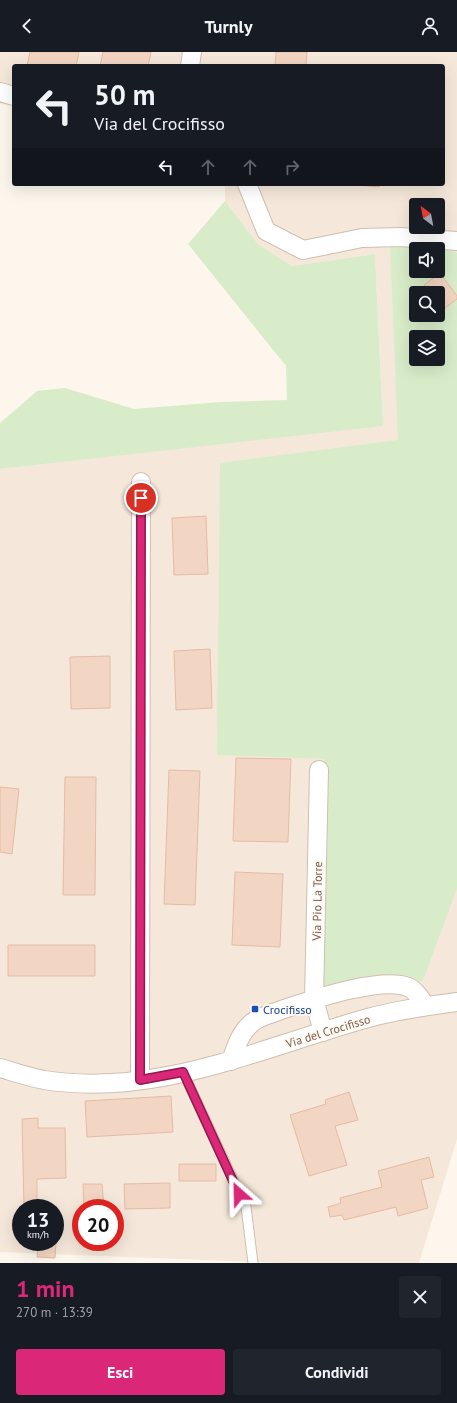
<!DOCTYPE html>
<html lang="it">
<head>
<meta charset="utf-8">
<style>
	:root { --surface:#171b24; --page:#20242c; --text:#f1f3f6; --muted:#9ea1a6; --accent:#db2777 }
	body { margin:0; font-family:"PT Sans",sans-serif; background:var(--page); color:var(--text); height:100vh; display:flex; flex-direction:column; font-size:15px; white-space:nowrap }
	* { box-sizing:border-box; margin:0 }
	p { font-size:13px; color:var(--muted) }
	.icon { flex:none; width:22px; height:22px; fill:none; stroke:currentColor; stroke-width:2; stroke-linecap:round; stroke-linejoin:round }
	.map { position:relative; height:1211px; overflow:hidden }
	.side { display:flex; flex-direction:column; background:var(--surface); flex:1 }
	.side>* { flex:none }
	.top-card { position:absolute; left:12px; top:12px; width:433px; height:122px; border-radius:4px; box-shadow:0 4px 16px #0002; background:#171b24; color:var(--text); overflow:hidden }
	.needle { width:26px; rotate:328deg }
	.controls { position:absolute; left:409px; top:146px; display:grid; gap:8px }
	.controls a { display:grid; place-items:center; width:36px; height:36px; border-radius:4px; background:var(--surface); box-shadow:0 4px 16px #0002; font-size:20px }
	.speed { position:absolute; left:12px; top:1147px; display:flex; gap:8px; font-size:20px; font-weight:700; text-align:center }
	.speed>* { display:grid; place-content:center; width:52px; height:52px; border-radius:50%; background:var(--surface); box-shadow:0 4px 16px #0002; line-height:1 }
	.speed small { font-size:10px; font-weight:400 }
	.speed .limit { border:6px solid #d22; background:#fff; color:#111 }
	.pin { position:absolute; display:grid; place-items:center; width:34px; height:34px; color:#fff; margin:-17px; border:2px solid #fff; border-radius:50%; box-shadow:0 1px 4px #0007 }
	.me { position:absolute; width:44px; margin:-22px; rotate:335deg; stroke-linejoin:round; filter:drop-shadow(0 0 3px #0008) }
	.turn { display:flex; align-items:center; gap:14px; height:84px; padding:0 16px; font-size:18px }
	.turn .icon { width:52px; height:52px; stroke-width:2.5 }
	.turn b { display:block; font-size:28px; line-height:34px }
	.lanes { display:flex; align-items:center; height:38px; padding:0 16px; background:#0003; justify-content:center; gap:20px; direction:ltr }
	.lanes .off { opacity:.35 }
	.round { display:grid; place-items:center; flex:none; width:42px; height:42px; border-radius:4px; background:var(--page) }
	.overview { display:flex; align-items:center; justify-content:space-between; height:68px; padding:0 16px }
	h1 { font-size:24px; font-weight:700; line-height:30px; color:var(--accent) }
	.button { display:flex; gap:8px; margin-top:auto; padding:8px 16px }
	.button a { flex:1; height:46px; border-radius:4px; background:var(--accent); color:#fff; font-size:16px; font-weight:700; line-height:46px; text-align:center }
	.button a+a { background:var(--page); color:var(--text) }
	header { display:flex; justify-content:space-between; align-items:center; height:52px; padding:0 16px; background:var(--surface); font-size:18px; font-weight:700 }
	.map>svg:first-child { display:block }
	.residential { fill:#f5e8da; fill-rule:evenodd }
	.green { fill:#d8ecc9; fill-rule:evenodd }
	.building { fill:#f3d5c3; stroke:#e6bba3 }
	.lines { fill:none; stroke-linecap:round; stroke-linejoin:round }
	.lane-casing { stroke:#d1beb0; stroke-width:11 }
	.street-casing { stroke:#d1beb0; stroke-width:20 }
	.lane { stroke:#fff; stroke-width:9 }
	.street { stroke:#fff; stroke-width:18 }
	.route-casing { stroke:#8e194d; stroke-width:10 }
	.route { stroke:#db2777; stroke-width:7 }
	.transit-dot { fill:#1a4fb4; stroke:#fffaf3; stroke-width:1.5 }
	.labels { text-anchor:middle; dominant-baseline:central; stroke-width:3.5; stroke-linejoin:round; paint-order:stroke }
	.street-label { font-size:12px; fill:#7a5c4d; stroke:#fffaf3 }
	.transit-label { font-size:12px; fill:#164399; stroke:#fffaf3; text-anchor:start }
</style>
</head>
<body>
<header><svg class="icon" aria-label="back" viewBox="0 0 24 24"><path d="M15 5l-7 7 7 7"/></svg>Turnly<svg class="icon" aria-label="person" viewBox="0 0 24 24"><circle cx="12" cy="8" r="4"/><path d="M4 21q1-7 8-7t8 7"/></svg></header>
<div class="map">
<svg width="457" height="1211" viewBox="0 0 457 1211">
	<rect width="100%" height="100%" fill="#fdf6ec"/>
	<path class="residential" d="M0,0H457V1087L419,1211H285L0,1200V417L383,373L375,202L292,214L258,192L225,149V132H443V14H14V55L0,52ZM416,153H438V175H416ZM416,197H438V219H416ZM416,241H438V263H416ZM416,285H438V307H416ZM21,1156H55V1190H21ZM81,1156H115V1190H81Z"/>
	<path class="green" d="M225,149L258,192L292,214L375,202L383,374L0,417V371L37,339L65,336L134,357L221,350L287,348L286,314L188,192Z
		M390,193H430L457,201V836L423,929L319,942L325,707L217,703L220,411L398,388ZM416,197H438V219H416ZM416,241H438V263H416ZM416,285H438V307H416Z"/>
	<path class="building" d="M30,0H79L76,14H27Z
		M103,0H151L148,14H100Z
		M276,0H307L306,14H275Z
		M347,132H380L379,135Z
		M440,221L457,244V247L442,258L438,252V241H430L424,233Z
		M206,464L208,522L174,523L172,466Z
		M210,597L212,656L176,658L174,599Z
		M110,604V656L71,657L70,605Z
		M236,706L291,707L288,790L233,789Z
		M169,718L200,719L195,853L164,852Z
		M65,725H96L95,843H63Z
		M0,735L19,737L12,802L0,800Z
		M235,820L283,822L280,895L232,893Z
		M8,893H95V924H8Z
		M349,1040L358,1068L335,1074L347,1113L309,1124L290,1063L326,1052L325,1048Z
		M171,1044L173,1080L87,1085L85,1049Z
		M38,1066V1076H65L66,1126L37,1127V1156H24L22,1067Z
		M429,1105L434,1125L421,1128L428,1156L398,1164L396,1155L344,1168L342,1163L330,1165L328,1155L341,1151L340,1146L382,1135L378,1119Z
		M179,1112H216V1129H179Z
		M170,1131V1156L125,1157L124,1132Z
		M83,1132H102L104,1156H84Z
		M55,1175H57L55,1206L37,1205L38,1190H55Z"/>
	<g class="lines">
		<g class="lane-casing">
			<path id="lane" d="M183,1020L246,1155L253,1211"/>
		</g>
		<g class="street-casing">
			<path id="street" d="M190,14L192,0
				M0,40L14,44
				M247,132L266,179L303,198L362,186L401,185L457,189
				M319,718L314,947L323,980
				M231,1009C236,995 240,980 253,970C260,964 272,962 281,958C309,949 380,924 408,935C416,938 421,948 426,954
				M0,1016C14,1020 29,1025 44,1028C156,1046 263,995 368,966C397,958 427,954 457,950
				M140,1028L141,430"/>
		</g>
		<use href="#lane" class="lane"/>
		<use href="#street" class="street"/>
	</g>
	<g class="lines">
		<g class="route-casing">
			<path id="route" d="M141,446L140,1028L183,1020L239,1142"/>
		</g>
		<use href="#route" class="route"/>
	</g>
	<rect class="transit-dot" x="251" y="953" width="8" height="8" rx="2"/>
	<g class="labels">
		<g class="street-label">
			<text transform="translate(317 849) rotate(-89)">Via Pio La Torre</text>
			<text transform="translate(328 979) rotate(-17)">Via del Crocifisso</text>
		</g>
		<g class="transit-label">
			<text x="263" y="957">Crocifisso</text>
		</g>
	</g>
</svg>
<div class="controls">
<a><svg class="needle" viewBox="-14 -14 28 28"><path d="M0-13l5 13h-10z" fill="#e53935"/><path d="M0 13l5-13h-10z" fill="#9ea1a6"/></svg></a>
<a><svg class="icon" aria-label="sound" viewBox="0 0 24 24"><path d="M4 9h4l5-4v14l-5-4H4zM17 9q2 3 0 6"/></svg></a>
<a><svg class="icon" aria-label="search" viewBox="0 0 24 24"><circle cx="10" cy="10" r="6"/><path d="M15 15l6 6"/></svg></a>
<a><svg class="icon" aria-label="layers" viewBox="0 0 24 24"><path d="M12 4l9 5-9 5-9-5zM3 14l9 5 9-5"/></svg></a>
</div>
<div class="speed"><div>13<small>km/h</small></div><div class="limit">20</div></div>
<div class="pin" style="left:141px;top:446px;background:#d93025"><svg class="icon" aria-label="arrive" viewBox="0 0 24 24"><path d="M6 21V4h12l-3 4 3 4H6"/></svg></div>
<svg class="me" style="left:239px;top:1142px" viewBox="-20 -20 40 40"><path d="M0-17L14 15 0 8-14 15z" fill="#db2777" stroke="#fff" stroke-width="4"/></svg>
<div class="top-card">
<div class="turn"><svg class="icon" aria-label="left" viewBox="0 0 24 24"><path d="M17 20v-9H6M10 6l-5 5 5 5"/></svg><div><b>50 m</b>Via del Crocifisso</div></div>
<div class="lanes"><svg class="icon" aria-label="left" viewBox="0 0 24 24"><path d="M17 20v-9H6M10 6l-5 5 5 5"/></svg><svg class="icon off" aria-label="ahead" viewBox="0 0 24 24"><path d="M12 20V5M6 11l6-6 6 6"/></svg><svg class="icon off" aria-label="ahead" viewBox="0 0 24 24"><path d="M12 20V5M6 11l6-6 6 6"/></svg><svg class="icon off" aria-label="right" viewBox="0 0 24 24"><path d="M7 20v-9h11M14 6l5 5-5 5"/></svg></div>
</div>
</div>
<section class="side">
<div class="overview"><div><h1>1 min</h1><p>270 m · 13:39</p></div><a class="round"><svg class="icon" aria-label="close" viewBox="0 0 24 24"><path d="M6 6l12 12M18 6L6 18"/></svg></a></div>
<div class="button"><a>Esci</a><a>Condividi</a></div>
</section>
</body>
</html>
